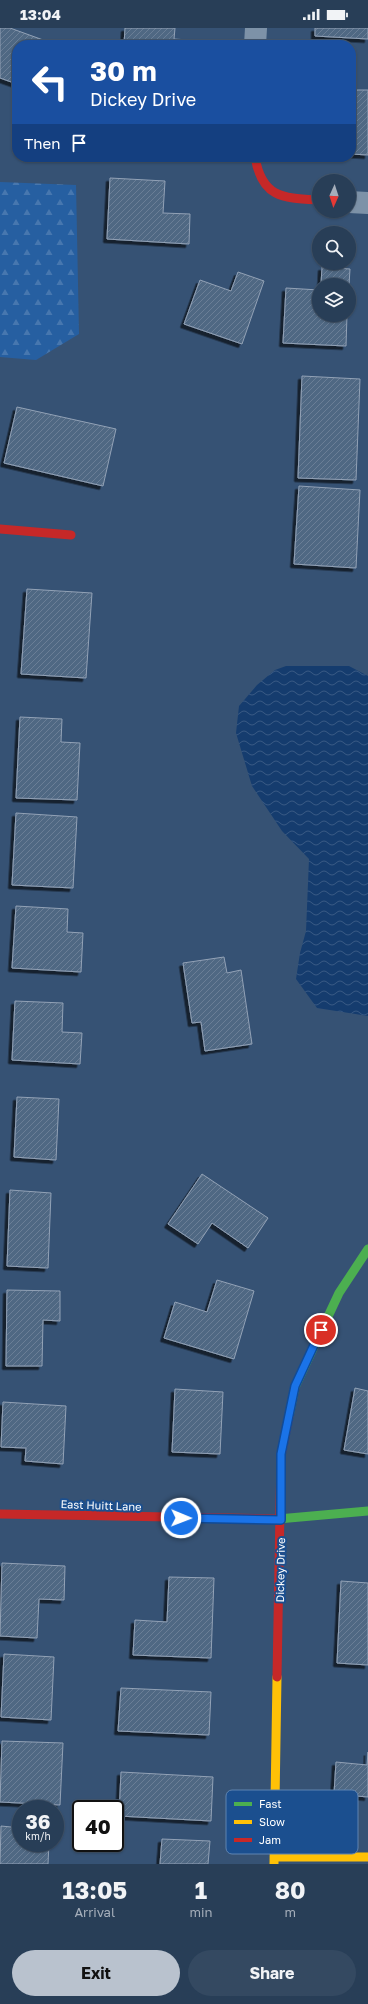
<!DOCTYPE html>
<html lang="en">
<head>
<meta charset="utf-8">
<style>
	:root { --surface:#283e57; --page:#344961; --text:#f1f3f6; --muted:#a5aeba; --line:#44576d; --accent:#b9c2ce }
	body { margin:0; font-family:"Golos Text",sans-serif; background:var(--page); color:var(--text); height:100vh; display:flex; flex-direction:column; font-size:15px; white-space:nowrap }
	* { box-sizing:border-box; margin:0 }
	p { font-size:13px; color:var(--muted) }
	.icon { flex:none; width:22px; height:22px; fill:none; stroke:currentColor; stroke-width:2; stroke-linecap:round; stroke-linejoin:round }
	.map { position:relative; height:1836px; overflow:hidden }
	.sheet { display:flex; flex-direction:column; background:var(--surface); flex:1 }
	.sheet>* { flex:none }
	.hud { position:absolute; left:12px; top:12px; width:344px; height:122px; border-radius:16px; box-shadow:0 1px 3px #0004,0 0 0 1px var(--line); background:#1a4fa0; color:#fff; overflow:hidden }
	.needle { width:26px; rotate:183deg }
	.controls { position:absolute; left:312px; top:146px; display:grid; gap:8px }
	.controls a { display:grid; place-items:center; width:44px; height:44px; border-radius:50%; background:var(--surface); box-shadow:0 1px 3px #0004,0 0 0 1px var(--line); font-size:20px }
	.speed { position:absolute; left:12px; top:1772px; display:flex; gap:8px; font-size:20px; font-weight:700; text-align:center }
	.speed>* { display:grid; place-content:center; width:52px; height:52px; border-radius:50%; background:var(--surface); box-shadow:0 1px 3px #0004,0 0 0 1px var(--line); line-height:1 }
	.speed small { font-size:10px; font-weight:400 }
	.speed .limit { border:2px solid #111; border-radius:6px; background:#fff; color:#111 }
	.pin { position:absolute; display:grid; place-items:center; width:34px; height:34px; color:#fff; margin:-17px; border:2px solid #fff; border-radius:50%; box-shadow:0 1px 4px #0007 }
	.me { position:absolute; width:44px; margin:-22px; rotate:91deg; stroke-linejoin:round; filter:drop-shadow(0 0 3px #0008) }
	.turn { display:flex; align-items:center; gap:14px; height:84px; padding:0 12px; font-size:18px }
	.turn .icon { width:52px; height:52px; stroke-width:2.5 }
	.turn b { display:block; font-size:28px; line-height:34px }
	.then { display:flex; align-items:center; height:38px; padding:0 12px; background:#0003; gap:8px; font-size:15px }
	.eta { display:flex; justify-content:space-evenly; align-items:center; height:68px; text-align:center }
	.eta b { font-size:24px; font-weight:700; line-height:28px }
	.action { display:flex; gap:8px; margin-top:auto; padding:8px 12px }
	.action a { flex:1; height:46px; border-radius:24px; background:var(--accent); color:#111; font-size:16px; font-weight:700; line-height:46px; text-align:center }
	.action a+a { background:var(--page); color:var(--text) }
	.status { display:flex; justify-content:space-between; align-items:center; height:28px; padding:0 20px; background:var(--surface); direction:ltr }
	.status svg { height:11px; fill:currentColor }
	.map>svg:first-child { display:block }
	.forest { fill:url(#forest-firs) }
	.water { fill:url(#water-waves) }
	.building { fill:url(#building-hatch); stroke:#92a2b6; filter:url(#shadow) }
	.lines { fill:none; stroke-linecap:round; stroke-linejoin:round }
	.street { stroke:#7d92a8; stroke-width:22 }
	.fast { stroke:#4caf50; stroke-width:9 }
	.slow { stroke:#ffc107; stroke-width:9 }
	.jam { stroke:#c62828; stroke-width:9 }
	.route-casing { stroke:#114b97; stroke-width:10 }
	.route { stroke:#1a73e8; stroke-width:7 }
	.labels { text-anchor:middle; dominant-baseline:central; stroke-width:4; stroke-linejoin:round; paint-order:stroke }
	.street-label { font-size:11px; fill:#fff; stroke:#1b4f8f }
	.key { fill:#1b4f8f; stroke:#5f84b1; stroke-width:1 }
	.key-label { font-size:11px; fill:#fff }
</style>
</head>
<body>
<div class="status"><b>13:04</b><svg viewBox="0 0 49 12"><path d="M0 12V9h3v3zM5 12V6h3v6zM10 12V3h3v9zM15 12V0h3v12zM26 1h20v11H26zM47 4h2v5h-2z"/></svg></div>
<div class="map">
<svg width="368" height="1836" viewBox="0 0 368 1836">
	<defs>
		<pattern id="forest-firs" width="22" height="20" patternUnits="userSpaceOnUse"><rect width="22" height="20" fill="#265fa1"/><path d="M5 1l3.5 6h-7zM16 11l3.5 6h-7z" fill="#4777af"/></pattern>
		<pattern id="water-waves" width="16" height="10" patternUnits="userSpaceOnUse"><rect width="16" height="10" fill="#153c6e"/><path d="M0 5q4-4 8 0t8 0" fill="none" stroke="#385984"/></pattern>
		<pattern id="building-hatch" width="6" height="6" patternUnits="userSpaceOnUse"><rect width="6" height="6" fill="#506783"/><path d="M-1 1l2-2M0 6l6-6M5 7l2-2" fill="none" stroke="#6a7e96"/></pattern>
		<filter id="shadow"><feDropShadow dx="-3.5" dy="3.5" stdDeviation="0" flood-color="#0009"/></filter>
	</defs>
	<rect width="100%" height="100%" fill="#365274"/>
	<path class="forest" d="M0,154L76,157L79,306L36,332L0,329Z"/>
	<path class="water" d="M286,638H349L368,648V988L317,980L296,951L300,925L306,903L309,831L282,803L252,758L236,705L239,678L257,657L275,642Z"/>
	<path class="building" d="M0,0H10L57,17H17V56L0,50Z
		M125,0H175L174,11L202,13V17H124Z
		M315,0H368V11L315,8Z
		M351,62H368V127L351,126Z
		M110,150L165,153L163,185L190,186L189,216L107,211Z
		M322,239L350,241L349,257H321Z
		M238,244L264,253L242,316L184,296L200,252L231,263Z
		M286,260L319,262V287H347L346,318L283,315Z
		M302,348L360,351L356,452L298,450Z
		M17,379L116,401L103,458L4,435Z
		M299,458L360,462L356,540L294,536Z
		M27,561L92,565L86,650L21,646Z
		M20,689L62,691L61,714L80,715L77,772L16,770Z
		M16,785L77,789L73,860L12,857Z
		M16,878L68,881L67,904L83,905L81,944L12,940Z
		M224,929L227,945L241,942L252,1016L205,1023L201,994L192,995L183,935Z
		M15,973L63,975L62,1004L82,1005L80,1036L12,1032Z
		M17,1069L59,1071L56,1132L14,1129Z
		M202,1146L268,1190L248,1220L212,1195L198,1216L168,1196Z
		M10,1162L51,1165L48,1240L7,1238Z
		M217,1252L254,1263L234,1331L164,1310L175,1274L207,1284Z
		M7,1262L60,1263V1293L43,1292L42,1338H6Z
		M355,1360L368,1363V1426L344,1422Z
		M175,1361L223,1364L220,1426L172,1424Z
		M3,1374L66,1378L63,1436L25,1433L26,1420L1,1419Z
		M2,1535L65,1538L64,1572L39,1571L37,1610L0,1608Z
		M169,1549L214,1550L211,1630L133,1627L135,1592L167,1594Z
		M341,1553L368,1555V1637L337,1635Z
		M4,1626L54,1629L51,1692L1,1689Z
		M121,1660L211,1664L209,1707L118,1703Z
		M2,1713L63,1715L60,1777L0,1774Z
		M368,1724V1769L334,1766L336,1734L367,1737Z
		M121,1744L213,1749L211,1793L119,1788Z
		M1,1798L21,1800V1815H49L48,1836H0Z
		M162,1811L210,1813L208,1836H160Z"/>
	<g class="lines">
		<path class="street" d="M255,17L256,0
			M349,174L368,175"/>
		<path class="fast" d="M289,1388L295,1359L339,1265L368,1221
			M278,1491L368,1483"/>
		<path class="slow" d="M274,1829H368
			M274,1836L277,1649"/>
		<path class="jam" d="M255,129C262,170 283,170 319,172
			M0,501L71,507
			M0,1486L278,1491
			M277,1649L281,1427L289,1388"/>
	</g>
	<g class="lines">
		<g class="route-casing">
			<path id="route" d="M181,1490L281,1492V1426L295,1358L321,1302"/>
		</g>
		<use href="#route" class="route"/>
	</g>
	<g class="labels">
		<g class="street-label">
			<text transform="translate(101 1477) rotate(2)">East Huitt Lane</text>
			<text transform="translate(280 1542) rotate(-89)">Dickey Drive</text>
		</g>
	</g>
	<rect x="226" y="1762" width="132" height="64" rx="6" class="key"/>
	<rect x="234" y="1774" width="18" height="4" fill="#4caf50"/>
	<rect x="234" y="1792" width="18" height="4" fill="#ffc107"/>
	<rect x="234" y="1810" width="18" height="4" fill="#c62828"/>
	<g class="key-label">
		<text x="259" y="1780">Fast</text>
		<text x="259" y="1798">Slow</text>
		<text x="259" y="1816">Jam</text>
	</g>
</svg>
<div class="controls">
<a><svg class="needle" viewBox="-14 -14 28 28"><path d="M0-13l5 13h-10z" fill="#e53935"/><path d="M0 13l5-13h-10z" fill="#a5aeba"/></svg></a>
<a><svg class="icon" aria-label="search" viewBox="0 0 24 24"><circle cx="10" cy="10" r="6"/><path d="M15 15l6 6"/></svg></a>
<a><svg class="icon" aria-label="layers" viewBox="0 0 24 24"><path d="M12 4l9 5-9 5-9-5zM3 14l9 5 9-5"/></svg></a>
</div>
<div class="speed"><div>36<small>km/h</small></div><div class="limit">40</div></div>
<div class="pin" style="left:321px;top:1302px;background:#d93025"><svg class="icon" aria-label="arrive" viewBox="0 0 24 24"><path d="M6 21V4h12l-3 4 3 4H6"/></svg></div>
<svg class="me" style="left:181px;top:1490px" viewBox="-20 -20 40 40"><circle r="17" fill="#1a73e8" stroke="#fff" stroke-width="3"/><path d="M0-11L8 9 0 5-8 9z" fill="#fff"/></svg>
<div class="hud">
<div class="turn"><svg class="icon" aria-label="left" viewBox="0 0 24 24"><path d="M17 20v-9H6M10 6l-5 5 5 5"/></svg><div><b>30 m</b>Dickey Drive</div></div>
<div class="then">Then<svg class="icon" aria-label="arrive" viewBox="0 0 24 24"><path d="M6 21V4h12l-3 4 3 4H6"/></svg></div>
</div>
</div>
<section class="sheet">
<div class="eta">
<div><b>13:05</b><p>Arrival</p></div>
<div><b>1</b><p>min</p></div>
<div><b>80</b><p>m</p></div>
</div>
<div class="action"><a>Exit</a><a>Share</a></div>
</section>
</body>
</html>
